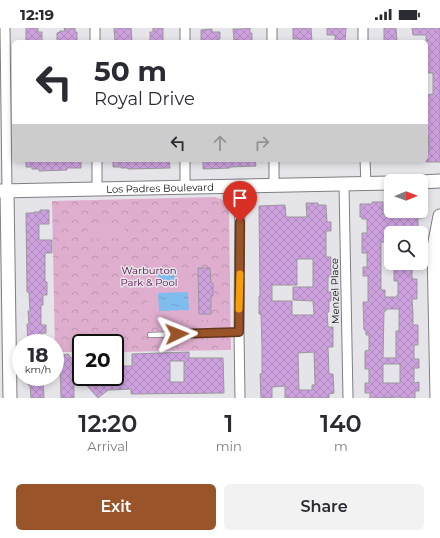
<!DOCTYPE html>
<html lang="en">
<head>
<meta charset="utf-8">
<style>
	:root { --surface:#fff; --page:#f2f2f3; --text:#2b2b33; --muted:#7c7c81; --accent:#995529 }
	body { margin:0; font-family:Montserrat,sans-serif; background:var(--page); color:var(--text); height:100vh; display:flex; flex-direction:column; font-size:15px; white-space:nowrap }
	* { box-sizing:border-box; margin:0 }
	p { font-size:13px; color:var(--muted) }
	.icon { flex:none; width:22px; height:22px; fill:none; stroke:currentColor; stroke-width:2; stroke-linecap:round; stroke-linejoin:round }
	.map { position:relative; height:370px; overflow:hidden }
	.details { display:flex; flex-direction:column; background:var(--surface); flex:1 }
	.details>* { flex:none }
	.top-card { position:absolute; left:12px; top:12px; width:416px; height:122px; border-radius:6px; box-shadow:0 2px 6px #0003; background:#fff; color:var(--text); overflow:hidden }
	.needle { width:26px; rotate:89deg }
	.fabs { position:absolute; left:384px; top:146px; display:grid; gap:8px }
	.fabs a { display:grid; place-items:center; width:44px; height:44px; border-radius:6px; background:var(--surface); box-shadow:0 2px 6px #0003; font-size:20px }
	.speed { position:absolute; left:12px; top:306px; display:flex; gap:8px; font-size:20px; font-weight:700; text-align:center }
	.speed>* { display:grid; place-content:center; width:52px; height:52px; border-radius:50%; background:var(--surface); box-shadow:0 2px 6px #0003; line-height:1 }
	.speed small { font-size:10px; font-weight:400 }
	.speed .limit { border:2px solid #111; border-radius:6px; background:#fff; color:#111 }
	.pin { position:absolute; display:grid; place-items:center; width:34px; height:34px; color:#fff; margin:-41px -17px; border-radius:50% 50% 50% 0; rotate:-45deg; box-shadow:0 0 4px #0007 }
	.pin .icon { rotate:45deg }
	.me { position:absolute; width:44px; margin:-22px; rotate:88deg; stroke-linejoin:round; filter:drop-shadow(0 0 3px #0008) }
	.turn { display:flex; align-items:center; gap:14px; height:84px; padding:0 16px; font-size:18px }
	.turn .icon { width:52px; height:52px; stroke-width:2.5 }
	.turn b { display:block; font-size:28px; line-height:34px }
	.lanes { display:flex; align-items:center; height:38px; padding:0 16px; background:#0003; justify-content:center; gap:20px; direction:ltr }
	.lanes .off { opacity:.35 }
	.eta { display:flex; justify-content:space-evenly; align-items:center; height:68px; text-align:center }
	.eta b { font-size:24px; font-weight:600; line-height:28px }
	.primary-button { display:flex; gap:8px; margin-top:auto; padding:8px 16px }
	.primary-button a { flex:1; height:46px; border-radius:6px; background:var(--accent); color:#fff; font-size:16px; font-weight:600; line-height:46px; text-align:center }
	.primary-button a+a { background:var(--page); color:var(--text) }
	.status { display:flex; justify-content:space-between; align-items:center; height:28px; padding:0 20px; background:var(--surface); direction:ltr }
	.status svg { height:11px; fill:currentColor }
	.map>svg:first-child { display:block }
	.forest { fill:url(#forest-crowns) }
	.pitch { fill:#dfaece }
	.water { fill:url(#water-ripples) }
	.building { fill:url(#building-cross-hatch); stroke:#9a979b; fill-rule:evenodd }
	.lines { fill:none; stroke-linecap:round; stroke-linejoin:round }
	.lane-casing { stroke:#7f7e82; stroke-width:6 }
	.street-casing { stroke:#7f7e82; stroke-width:11 }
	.secondary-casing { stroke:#7f7e82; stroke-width:15 }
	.lane { stroke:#fff; stroke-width:4.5 }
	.street { stroke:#fff; stroke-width:9 }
	.secondary { stroke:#fff; stroke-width:13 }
	.route-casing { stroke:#63371b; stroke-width:10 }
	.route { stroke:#995529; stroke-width:7 }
	.slow { stroke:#f59e0b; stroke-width:7 }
	.labels { text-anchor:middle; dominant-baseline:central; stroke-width:3; stroke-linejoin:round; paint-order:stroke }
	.street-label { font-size:10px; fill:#101012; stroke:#e5e4e9 }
	.park-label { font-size:10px; fill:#5a0d48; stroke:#e5e4e9 }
</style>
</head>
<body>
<div class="status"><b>12:19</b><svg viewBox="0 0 49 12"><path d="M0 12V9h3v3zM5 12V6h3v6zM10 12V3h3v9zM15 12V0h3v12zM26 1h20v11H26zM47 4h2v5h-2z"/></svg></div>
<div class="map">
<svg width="440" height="370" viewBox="0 0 440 370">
	<defs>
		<pattern id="forest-crowns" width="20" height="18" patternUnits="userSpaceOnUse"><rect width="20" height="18" fill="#dfaece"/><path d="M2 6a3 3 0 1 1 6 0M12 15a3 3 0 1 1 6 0" fill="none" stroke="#be95b0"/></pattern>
		<pattern id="water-ripples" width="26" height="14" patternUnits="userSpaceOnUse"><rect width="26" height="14" fill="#80bdef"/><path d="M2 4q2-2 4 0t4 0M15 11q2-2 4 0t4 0" fill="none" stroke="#6ea1cc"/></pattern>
		<pattern id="building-cross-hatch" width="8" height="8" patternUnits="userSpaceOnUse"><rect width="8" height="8" fill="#cca1de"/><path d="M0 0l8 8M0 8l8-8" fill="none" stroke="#ae8abd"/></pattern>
	</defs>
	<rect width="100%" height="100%" fill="#e5e4e9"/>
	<path class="forest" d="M215,169C225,172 227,175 229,185L231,322L115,324V315H81V324H55L52,173Z"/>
	<path class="pitch" d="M125,196L126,210L88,211L87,197Z
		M185,239L186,249H198V240H211V292H152L147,279V240Z"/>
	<path class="water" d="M158,243H174L175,256H158Z
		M188,264L189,282L159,283L158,265Z"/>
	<path class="building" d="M26,0H38V4H42V13H38V14H26Z
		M64,0H75V4H77V14H57V5L60,4V3H65Z
		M114,0H131L132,14H115Z
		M153,0H163V14H150V4H153Z
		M242,0H250V5H252V14H240V12H234L233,1H242Z
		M293,0H311L312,14H300V11H293Z
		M327,0H346L345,14H335V7H327Z
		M384,0H396L397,13H384Z
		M412,0H440V134H426V122H429L428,106H426V67L433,66V45H427V36H426V7H413Z
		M212,1V4H220V11L216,12V14H201V2Z
		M26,132H81V140H67V142L39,143V141H32V139H26Z
		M113,132H169L170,140L128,141V140H121V139H113Z
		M203,132H255L256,138L230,139V140L203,141Z
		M372,174H383V186H401V183H423V190H418V200H411V205H387V214H381V262H385V269H397V267H398V253H394V239H398V235H412V249L413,251H417V271H412L413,285V297H418V317H414V331H419V340H414V355L419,354V363H415V370H401V369L370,370V365H365V355H369V341H365V323L369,322V307H366V302H364L363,274H368V248H363V239H367V225H362V205H367V191H362V189H360V176H372ZM386,281H399V303H396V330H383L384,283H386ZM383,336H400V355H383Z
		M306,175H318V177H326L327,194H331V203H326V229H331V249H328V264H331V273H329V284H327L328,299H333V319H328L329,346H333L334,365L329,366V370H285V358L272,359V370H261L260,346H262V319L261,286H259V268H260L259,178L285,177L286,189H307ZM297,231H313V259H293V272L313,273L314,287H292V273H272V257H297ZM314,324L315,357H312V362H299L298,325Z
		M40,182H49V196H39V212H52V225H45V254H47V267H43V277H41V297H46V305H42V315H28L27,296H29L28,283H30L29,264H27L26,185H34V184H40Z
		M198,240H210L211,255H213V268H211V286H199Z
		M189,324V330H223L224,365L131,366V361L108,362L98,370L74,343V370H61L60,336H56L55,328L68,326L81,341V349H115V338H132V326ZM170,333H184V354H170Z
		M28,349H43L44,370H31L30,357H28Z"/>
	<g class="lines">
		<g class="lane-casing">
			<path id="lane" d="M150,307L239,304"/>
		</g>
		<g class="street-casing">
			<path id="street" d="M5,0L7,163
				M95,0V14
				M185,0V14
				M272,0V14
				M363,0V14
				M97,132V161
				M274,132V158
				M365,132L366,156
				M344,157L348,370
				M185,160V132
				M240,370L239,304L240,158"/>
		</g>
		<g class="secondary-casing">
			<g id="secondary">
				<path d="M421,154L440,153"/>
				<path id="s1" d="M0,163L391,155"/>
				<path d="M7,163L10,370"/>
				<path d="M437,370L434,219L440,188"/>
			</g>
		</g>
		<use href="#lane" class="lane"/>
		<use href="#street" class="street"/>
		<use href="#secondary" class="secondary"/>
	</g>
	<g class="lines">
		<g class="route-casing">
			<path id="route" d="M177,306L239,304L240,194"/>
		</g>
		<use href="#route" class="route"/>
		<path class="slow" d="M239,281L240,246"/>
	</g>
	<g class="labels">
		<g class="street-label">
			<text stroke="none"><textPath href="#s1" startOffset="160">Los Padres Boulevard</textPath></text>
			<text transform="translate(335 263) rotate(-91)">Menzel Place</text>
		</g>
		<g class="park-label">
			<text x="149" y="242">Warburton<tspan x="149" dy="12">Park &amp; Pool</tspan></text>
		</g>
	</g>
</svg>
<div class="fabs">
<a><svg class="needle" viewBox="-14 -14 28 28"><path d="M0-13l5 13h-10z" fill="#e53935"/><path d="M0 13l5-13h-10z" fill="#7c7c81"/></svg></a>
<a><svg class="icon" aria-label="search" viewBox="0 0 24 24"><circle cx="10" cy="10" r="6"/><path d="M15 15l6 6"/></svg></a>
</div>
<div class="speed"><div>18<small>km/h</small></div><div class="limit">20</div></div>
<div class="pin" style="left:240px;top:194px;background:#d93025"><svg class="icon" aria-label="arrive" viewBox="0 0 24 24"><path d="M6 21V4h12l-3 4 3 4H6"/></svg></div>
<svg class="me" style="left:177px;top:306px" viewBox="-20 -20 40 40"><path d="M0-17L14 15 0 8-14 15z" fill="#995529" stroke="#fff" stroke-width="4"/></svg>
<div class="top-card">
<div class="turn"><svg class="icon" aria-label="left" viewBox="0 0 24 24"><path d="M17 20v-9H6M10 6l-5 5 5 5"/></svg><div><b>50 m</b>Royal Drive</div></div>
<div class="lanes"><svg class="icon" aria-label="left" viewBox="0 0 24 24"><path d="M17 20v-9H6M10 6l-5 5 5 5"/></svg><svg class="icon off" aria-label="ahead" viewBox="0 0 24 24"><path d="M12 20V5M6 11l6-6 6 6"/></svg><svg class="icon off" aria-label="right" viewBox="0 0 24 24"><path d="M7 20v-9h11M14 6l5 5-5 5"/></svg></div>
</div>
</div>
<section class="details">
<div class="eta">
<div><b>12:20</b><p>Arrival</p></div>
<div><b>1</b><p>min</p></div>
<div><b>140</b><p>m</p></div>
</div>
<div class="primary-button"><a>Exit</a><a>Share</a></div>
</section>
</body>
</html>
